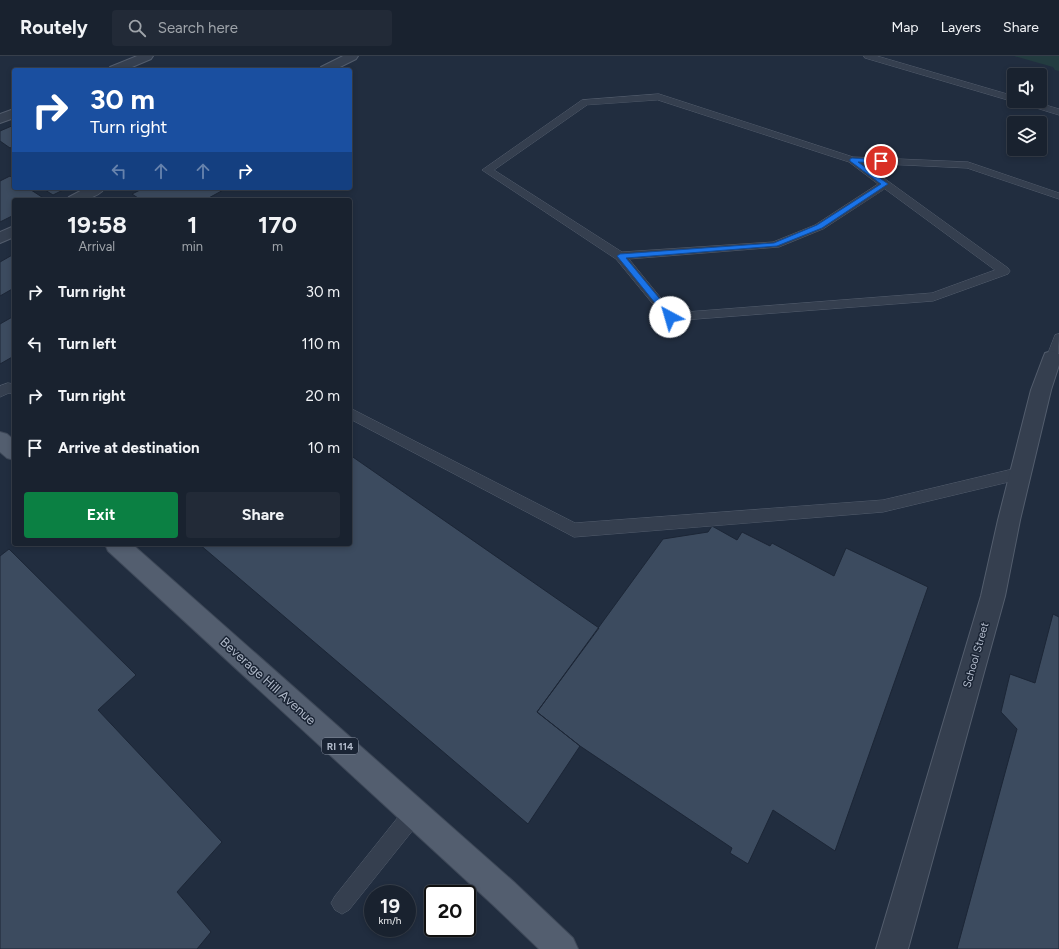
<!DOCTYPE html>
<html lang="en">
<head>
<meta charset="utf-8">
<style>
	:root { --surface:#19222f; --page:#222a37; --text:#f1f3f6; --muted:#9fa4aa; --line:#373f4b; --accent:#0b8043 }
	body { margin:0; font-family:Figtree,sans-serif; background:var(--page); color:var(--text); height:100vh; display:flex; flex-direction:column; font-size:15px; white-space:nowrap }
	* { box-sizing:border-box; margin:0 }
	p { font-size:13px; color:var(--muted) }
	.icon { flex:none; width:22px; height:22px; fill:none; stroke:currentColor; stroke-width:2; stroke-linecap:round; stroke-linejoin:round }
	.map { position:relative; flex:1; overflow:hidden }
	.drawer { position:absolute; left:12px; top:142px; width:340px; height:348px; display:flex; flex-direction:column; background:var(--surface); border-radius:4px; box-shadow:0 2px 6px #0003,0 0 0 1px var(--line) }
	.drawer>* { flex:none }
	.guide { position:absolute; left:12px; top:12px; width:340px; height:122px; border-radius:4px; box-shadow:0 2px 6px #0003,0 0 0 1px var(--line); background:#1a4fa0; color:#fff; overflow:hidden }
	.controls { position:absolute; left:1007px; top:12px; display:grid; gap:8px }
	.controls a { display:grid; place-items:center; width:40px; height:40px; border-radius:4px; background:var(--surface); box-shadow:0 2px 6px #0003,0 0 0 1px var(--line); font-size:20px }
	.speed { position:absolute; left:364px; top:829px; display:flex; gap:8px; font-size:20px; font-weight:700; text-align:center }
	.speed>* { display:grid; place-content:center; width:52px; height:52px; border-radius:50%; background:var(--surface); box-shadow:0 2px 6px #0003,0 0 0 1px var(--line); line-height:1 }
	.speed small { font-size:10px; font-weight:400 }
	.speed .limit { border:2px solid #111; border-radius:6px; background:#fff; color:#111 }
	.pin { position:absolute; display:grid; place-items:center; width:34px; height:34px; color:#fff; margin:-17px; border:2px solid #fff; border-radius:50%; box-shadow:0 1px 4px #0007 }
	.me { position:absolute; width:44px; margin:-22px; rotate:321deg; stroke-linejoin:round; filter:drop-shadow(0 0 3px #0008) }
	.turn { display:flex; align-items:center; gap:14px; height:84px; padding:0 12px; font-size:18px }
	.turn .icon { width:52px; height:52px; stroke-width:2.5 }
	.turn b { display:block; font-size:28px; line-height:34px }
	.lanes { display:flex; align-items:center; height:38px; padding:0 12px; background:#0003; justify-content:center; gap:20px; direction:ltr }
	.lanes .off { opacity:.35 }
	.eta { display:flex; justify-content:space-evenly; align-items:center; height:68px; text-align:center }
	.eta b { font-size:24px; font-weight:700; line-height:28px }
	.button { display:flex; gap:8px; margin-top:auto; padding:8px 12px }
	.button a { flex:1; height:46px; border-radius:4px; background:var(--accent); color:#fff; font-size:16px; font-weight:700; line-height:46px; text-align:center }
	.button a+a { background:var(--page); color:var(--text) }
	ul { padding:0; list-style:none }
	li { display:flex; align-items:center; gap:12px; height:52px; padding:0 12px }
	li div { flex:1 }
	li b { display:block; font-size:15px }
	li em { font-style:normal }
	header { display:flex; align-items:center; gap:24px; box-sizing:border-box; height:56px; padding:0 20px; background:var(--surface); border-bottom:1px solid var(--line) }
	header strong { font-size:19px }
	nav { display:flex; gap:22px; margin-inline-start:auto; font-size:14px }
	.search { width:280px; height:36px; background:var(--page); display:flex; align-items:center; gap:10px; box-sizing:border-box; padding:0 14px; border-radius:4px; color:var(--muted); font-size:15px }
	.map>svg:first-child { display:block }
	.green { fill:#233c40 }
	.building { fill:#3c4b5f; stroke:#1c2636 }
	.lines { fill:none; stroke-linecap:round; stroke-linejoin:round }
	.service-casing { stroke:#535d6d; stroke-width:1 }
	.minor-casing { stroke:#535d6d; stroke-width:2 }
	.primary-casing { stroke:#3e4858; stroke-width:2 }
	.service { fill:#353f4f; fill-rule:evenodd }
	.minor { fill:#353f4f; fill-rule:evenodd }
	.primary { fill:#535e6f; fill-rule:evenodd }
	.route { fill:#1a73e8; stroke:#114b97 }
	.labels { text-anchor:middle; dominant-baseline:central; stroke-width:3; stroke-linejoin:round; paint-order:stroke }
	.shield { fill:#1a2434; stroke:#848d9d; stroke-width:1 }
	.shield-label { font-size:10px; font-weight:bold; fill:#b1baca }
	.street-label { font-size:11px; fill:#b1baca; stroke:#1a2434 }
	.near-street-label { font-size:13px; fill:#b1baca; stroke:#1a2434 }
</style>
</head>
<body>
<header>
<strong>Routely</strong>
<div class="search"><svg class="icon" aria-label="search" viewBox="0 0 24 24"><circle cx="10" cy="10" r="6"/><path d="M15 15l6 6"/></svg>Search here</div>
<nav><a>Map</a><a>Layers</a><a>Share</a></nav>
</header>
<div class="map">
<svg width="1059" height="893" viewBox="0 0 1059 893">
	<rect width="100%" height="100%" fill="#212d3f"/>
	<path class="green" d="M1014,0H1059V15L1055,14L1053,11Z"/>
	<path class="building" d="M14,69V90L10,92L0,85V75Z
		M10,120L14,123V132H28L45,143L14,144V159L0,166V125Z
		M42,132H67L53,139Z
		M144,132H227L205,144H141L132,138Z
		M14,198V232L0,240V206Z
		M14,260V300L0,308V268Z
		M350,399L599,572L537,656L580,690L528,768L199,488H350Z
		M712,470L737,484L742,476L770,490L772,487L834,520L846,492L928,531L835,795L773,754L748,808L730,797L732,792L580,690L537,656L663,483L708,476Z
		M9,493L136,619L98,654L222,786L177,836L211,876L197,893H0V500Z
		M1053,558L1059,561V893H957L1017,673L1001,656L1010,618L1035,627Z"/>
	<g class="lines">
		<g class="service-casing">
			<path id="service" d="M864,0H877L1014,40V45H1017H1011L865,2Z
				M659,38L853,101L968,106L1059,137V143L967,112L863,107L1008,212L1010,215L1008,218L933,245L670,265L666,264L616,203L482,114L582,44ZM658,44L849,106L878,128L815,169L773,186L622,196L494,114L587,49ZM885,133L995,214L932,237L673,257L629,203L779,191L823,173Z
				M1019,45H1032L1059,53V59L1020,47Z
				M1059,278L1058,302L1057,305L1052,307L1047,305L1046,302L1055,279Z
				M8,327L14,328V338L9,337L0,341V330Z
				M350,352L575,467L883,444L1021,411L1026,413L1028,417L1026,421L1021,423L883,456L574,481L350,363Z
				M414,747L421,750L424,757L421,764L349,854L342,858L335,854L331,847L335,840L407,750Z"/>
		</g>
		<g class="minor-casing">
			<path id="minor" d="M137,0H153L151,3L125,14H108L110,11Z
				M343,0H358L356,3L334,14H319L321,11Z
				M14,53V62L0,67V58Z
				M86,132H105C96,144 80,144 66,144L69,141Z
				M14,170V181L0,187V176Z
				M1052,295L1059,298V309L1051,334L1020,464L1005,540L908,893H876L981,540L998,464L1031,334L1043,302L1045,297Z"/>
		</g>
		<g class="primary-casing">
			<path id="primary" d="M0,376L7,378L14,384V404L7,402L0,396Z
				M105,488H132L514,826L573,882L578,893H539L492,848L108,495Z"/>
		</g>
		<use href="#service" class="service"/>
		<use href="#minor" class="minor"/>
		<use href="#primary" class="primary"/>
	</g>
	<path class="route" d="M852,102L883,104V107H881L858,106L888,128L822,172L777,190L626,202L673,259V263H668L617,200L620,198L774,187L817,169L881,128L850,105V103Z"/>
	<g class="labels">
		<rect class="shield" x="322" y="682" width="36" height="16" rx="3"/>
		<g class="shield-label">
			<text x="340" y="690">RI 114</text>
		</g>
		<g class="street-label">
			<text transform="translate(976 599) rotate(-74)">School Street</text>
		</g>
		<g class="near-street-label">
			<text transform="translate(268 625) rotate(42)">Beverage Hill Avenue</text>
		</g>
	</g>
</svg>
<div class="controls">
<a><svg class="icon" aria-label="sound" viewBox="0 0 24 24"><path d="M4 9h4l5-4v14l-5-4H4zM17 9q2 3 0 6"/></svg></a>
<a><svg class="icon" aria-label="layers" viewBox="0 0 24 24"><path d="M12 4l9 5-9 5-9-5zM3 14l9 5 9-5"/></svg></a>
</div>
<div class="speed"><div>19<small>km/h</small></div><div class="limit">20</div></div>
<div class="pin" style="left:881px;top:105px;background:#d93025"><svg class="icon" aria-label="arrive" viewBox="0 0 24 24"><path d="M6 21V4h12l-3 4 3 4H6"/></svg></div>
<svg class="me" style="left:670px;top:261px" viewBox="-20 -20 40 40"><circle r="19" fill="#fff"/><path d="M0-13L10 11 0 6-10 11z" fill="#1a73e8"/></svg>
<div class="guide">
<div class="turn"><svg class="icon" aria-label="right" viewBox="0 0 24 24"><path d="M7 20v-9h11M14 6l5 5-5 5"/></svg><div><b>30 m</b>Turn right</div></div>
<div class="lanes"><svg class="icon off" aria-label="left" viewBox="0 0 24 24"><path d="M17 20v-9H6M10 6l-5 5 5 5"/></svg><svg class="icon off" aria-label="ahead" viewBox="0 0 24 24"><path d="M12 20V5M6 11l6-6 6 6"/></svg><svg class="icon off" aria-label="ahead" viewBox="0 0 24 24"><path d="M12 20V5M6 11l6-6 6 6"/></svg><svg class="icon" aria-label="right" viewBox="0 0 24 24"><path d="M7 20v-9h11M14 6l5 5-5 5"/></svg></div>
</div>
<section class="drawer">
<div class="eta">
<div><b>19:58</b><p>Arrival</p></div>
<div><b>1</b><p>min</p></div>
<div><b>170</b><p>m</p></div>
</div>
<ul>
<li><svg class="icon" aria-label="right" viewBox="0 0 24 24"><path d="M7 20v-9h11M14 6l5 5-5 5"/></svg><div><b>Turn right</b></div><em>30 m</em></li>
<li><svg class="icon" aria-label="left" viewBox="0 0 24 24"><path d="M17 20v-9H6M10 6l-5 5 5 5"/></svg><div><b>Turn left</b></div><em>110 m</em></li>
<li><svg class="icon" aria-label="right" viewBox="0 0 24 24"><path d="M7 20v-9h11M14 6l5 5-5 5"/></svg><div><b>Turn right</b></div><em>20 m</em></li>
<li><svg class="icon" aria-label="arrive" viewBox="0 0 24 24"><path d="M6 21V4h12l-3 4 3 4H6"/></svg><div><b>Arrive at destination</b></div><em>10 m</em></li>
</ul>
<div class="button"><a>Exit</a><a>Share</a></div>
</section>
</div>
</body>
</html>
